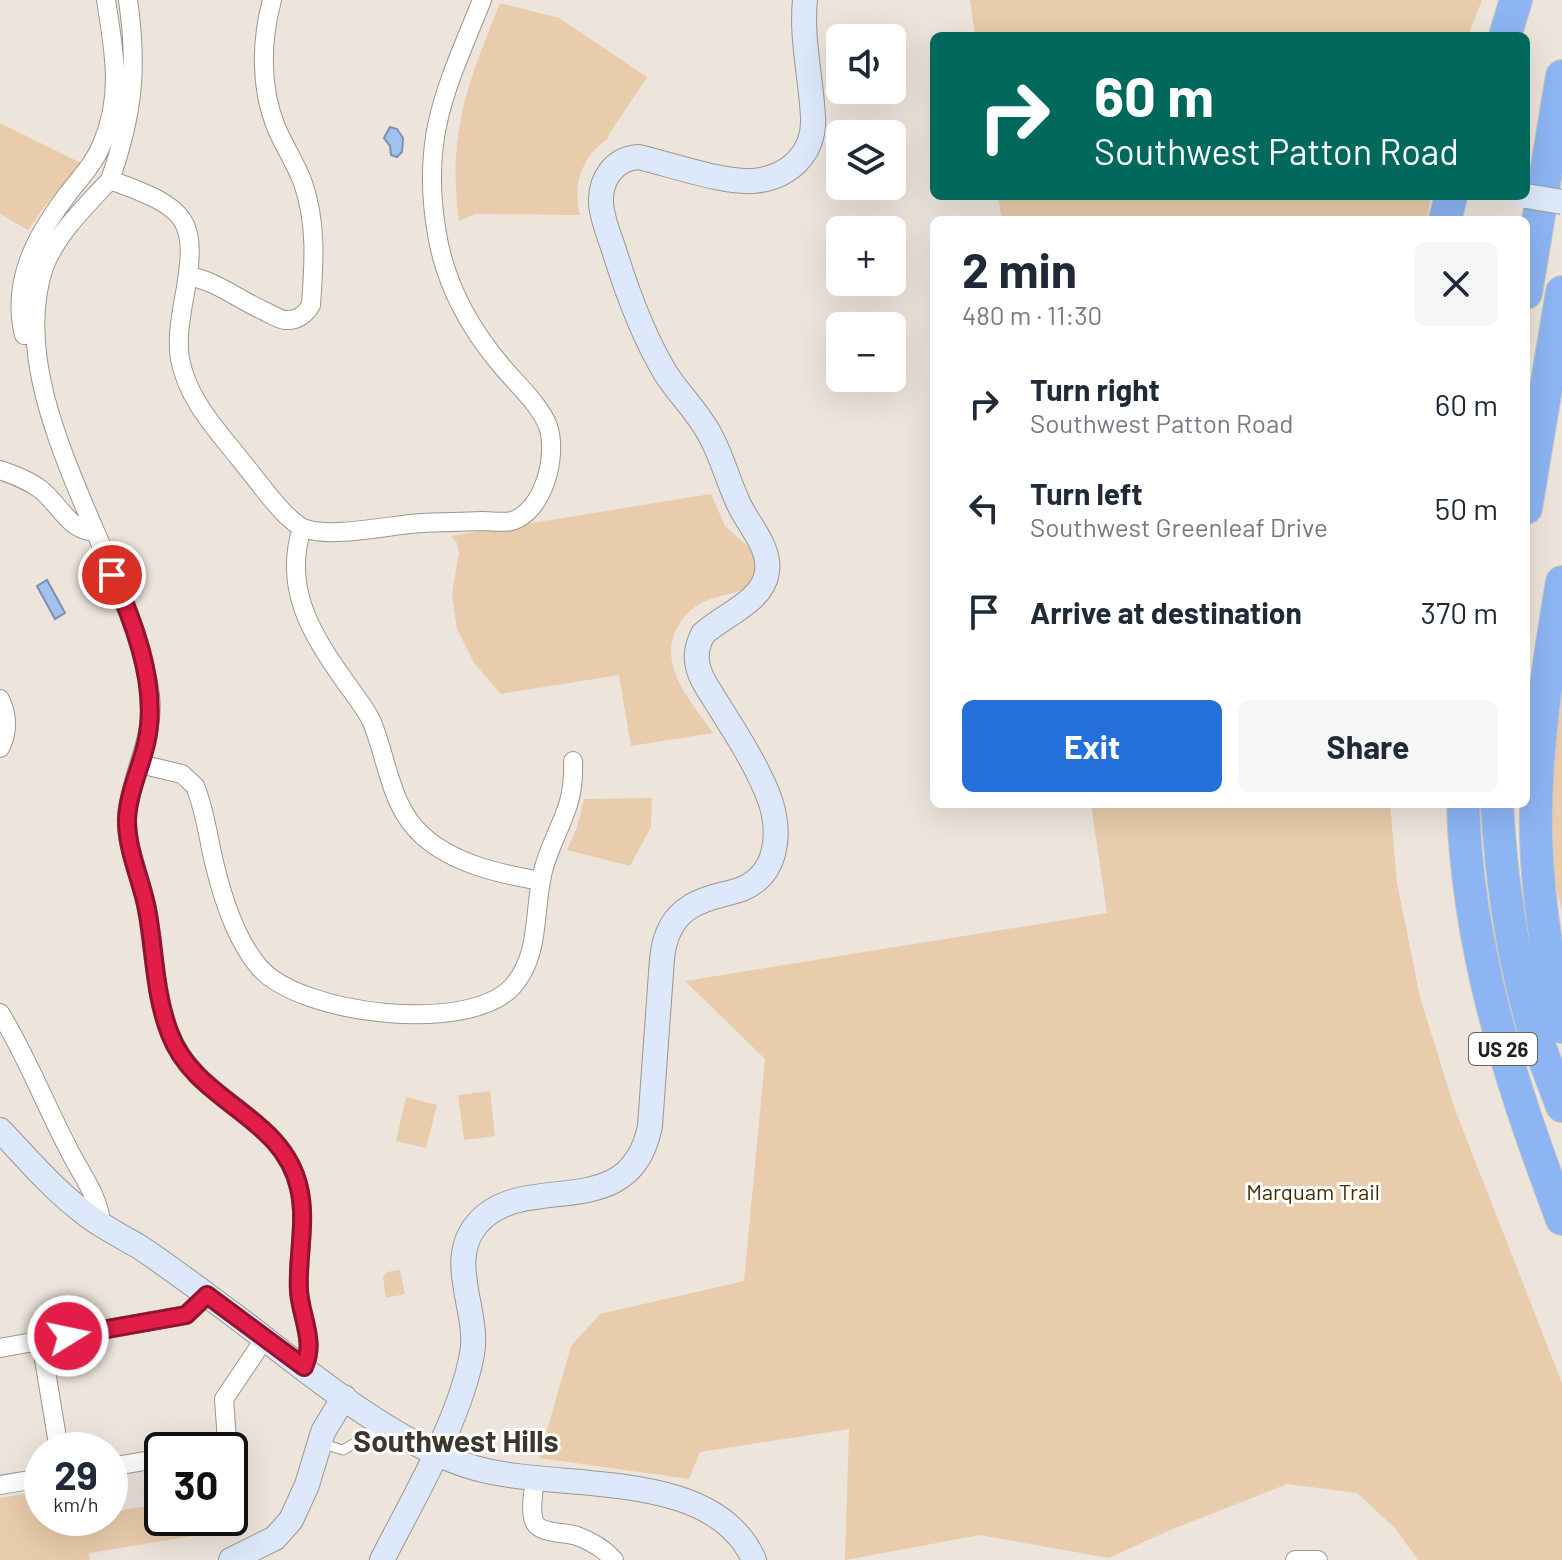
<!DOCTYPE html>
<html lang="en">
<head>
<meta charset="utf-8">
<style>
	:root { --surface:#fff; --page:#f6f6f7; --text:#1f2937; --muted:#747a83; --accent:#256fda }
	body { margin:0; font-family:Barlow,sans-serif; background:var(--page); color:var(--text); height:100vh; display:flex; flex-direction:column; font-size:30px; white-space:nowrap }
	* { box-sizing:border-box; margin:0 }
	p { font-size:26px; color:var(--muted) }
	.icon { flex:none; width:44px; height:44px; fill:none; stroke:currentColor; stroke-width:2; stroke-linecap:round; stroke-linejoin:round }
	.map { position:relative; flex:1; overflow:hidden }
	.sheet { position:absolute; left:930px; top:216px; width:600px; height:592px; display:flex; flex-direction:column; background:var(--surface); border-radius:12px; box-shadow:0 8px 32px #0002 }
	.sheet>* { flex:none }
	.hud { position:absolute; left:930px; top:32px; width:600px; height:168px; border-radius:12px; box-shadow:0 8px 32px #0002; background:#00695c; color:#fff; overflow:hidden }
	.fabs { position:absolute; left:826px; top:24px; display:grid; gap:16px }
	.fabs a { display:grid; place-items:center; width:80px; height:80px; border-radius:12px; background:var(--surface); box-shadow:0 8px 32px #0002; font-size:40px }
	.speed { position:absolute; left:24px; top:1432px; display:flex; gap:16px; font-size:40px; font-weight:700; text-align:center }
	.speed>* { display:grid; place-content:center; width:104px; height:104px; border-radius:50%; background:var(--surface); box-shadow:0 8px 32px #0002; line-height:1 }
	.speed small { font-size:20px; font-weight:400 }
	.speed .limit { border:4px solid #111; border-radius:12px; background:#fff; color:#111 }
	.pin { position:absolute; display:grid; place-items:center; width:68px; height:68px; color:#fff; margin:-34px; border:4px solid #fff; border-radius:50%; box-shadow:0 2px 8px #0007 }
	.me { position:absolute; width:88px; margin:-44px; rotate:80deg; stroke-linejoin:round; filter:drop-shadow(0 0 6px #0008) }
	.turn { display:flex; align-items:center; gap:28px; height:168px; padding:0 32px; font-size:36px }
	.turn .icon { width:104px; height:104px; stroke-width:2.5 }
	.turn b { display:block; font-size:56px; line-height:68px }
	.round { display:grid; place-items:center; flex:none; width:84px; height:84px; border-radius:12px; background:var(--page) }
	.headline { display:flex; align-items:center; justify-content:space-between; height:136px; padding:0 32px }
	h1 { font-size:48px; font-weight:700; line-height:60px }
	.button { display:flex; gap:16px; margin-top:auto; padding:16px 32px }
	.button a { flex:1; height:92px; border-radius:12px; background:var(--accent); color:#fff; font-size:32px; font-weight:700; line-height:92px; text-align:center }
	.button a+a { background:var(--page); color:var(--text) }
	ul { padding:0; list-style:none }
	li { display:flex; align-items:center; gap:24px; height:104px; padding:0 32px }
	li div { flex:1 }
	li b { display:block; font-size:30px }
	li em { font-style:normal }
	.map>svg:first-child { display:block }
	.green { fill:#e8ccab }
	.water { fill:#a2c1ef; stroke:#7c90b0; stroke-width:2 }
	.lines { fill:none; stroke-linecap:round; stroke-linejoin:round }
	.lane-casing { stroke:#9d968d; stroke-width:11 }
	.street-casing { stroke:#9d968d; stroke-width:20 }
	.secondary-casing { stroke:#9d968d; stroke-width:26 }
	.highway-casing { stroke:#c6c5c4; stroke-width:34 }
	.lane { stroke:#fff; stroke-width:9 }
	.street { stroke:#fff; stroke-width:18 }
	.secondary { stroke:#dde9fb; stroke-width:24 }
	.highway { stroke:#8db5f3; stroke-width:32 }
	.secondary-bridge-casing { stroke:#9d968d; stroke-width:26; stroke-linecap:butt }
	.secondary-bridge { stroke:#dde9fb; stroke-width:24 }
	.route-casing { stroke:#92132f; stroke-width:20 }
	.route { stroke:#e11d48; stroke-width:14 }
	.labels { text-anchor:middle; dominant-baseline:central; stroke-width:6; stroke-linejoin:round; paint-order:stroke }
	.shield { fill:#fff; stroke:#646260; stroke-width:2 }
	.shield-label { font-size:20px; font-weight:bold; fill:#221f1c }
	.park-label { font-size:22px; fill:#462c06; stroke:#fff }
	.district-label { font-size:30px; font-weight:bold; fill:#3c362f; stroke:#fff }
</style>
</head>
<body>
<div class="map">
<svg width="1562" height="1560" viewBox="0 0 1562 1560">
	<rect width="100%" height="100%" fill="#ede5dc"/>
	<path class="green" d="M970,0H1482L1468,36H975Z
		M500,3L559,18L647,77L608,136L609,138C582,155 572,185 580,215L475,214L459,221C447,134 468,82 500,3Z
		M0,123L83,164L44,207L28,230L0,214Z
		M998,196H1431L1427,220H1002Z
		M711,494L725,526L754,552L758,571C740,598 735,590 708,600C696,604 686,613 680,623C654,663 691,701 713,733L631,746L619,675L501,694L474,663L457,629L452,594L459,553L457,543L451,536Z
		M1562,663V912C1539,828 1553,748 1562,663Z
		M652,798L651,827L630,866L567,850L577,827L584,799Z
		M1091,804H1390L1397,883L1420,997L1454,1107L1562,1383V1560H1418L1395,1528L1357,1493L1287,1484L1168,1531L1109,1558L980,1535L845,1560L849,1429L700,1452L689,1479L539,1458L571,1346L600,1314L744,1281L765,1059L685,981L1107,913Z
		M490,1091L495,1136L464,1140L458,1095Z
		M406,1097L437,1105L426,1148L396,1141Z
		M400,1270L405,1294L386,1298L383,1277L387,1272Z
		M42,1491V1518H50L51,1522L76,1518H110V1512L159,1504L162,1506V1518H177L199,1535L89,1553L90,1560H0V1498Z"/>
	<path class="water" d="M390,127L397,129L403,138L402,152L397,157L391,155L390,146L384,138Z
		M47,580L65,613L55,619L37,586Z"/>
	<g class="lines">
		<g class="lane-casing">
			<path id="lane" d="M320,1443L343,1450L369,1435L377,1423"/>
		</g>
		<g class="street-casing">
			<path id="street" d="M110,180C133,114 138,69 128,0
				M188,276C214,280 238,299 262,310C269,313 278,319 285,320C297,321 306,314 311,305C314,264 317,223 303,183C296,164 284,146 276,127C260,87 261,41 272,0
				M24,335C11,281 36,236 67,195C80,178 94,164 102,144C123,95 114,51 106,0
				M0,470C14,475 28,480 40,489C58,502 69,531 93,531
				M302,528C283,588 311,633 344,680C353,693 364,706 371,720C388,759 389,806 423,836C454,864 500,874 541,881
				M0,699C8,716 9,731 0,748
				M140,764L182,774L195,786C205,810 208,837 214,862C222,896 236,940 259,967C300,1015 470,1035 513,986C543,951 532,904 545,864C558,823 575,808 573,761
				M0,1013C26,1055 44,1102 67,1146C79,1172 100,1196 101,1225
				M41,1341L59,1450
				M0,1348L186,1315L207,1295
				M304,1367C316,1342 301,1318 299,1292C297,1258 307,1222 299,1188C282,1113 195,1103 169,1031C155,993 154,950 147,910C142,878 125,848 127,815C131,773 155,738 150,695C133,562 0,401 44,267C57,233 86,206 110,180C191,209 199,219 183,304C180,323 177,340 180,359C188,401 218,431 243,463C258,481 270,499 286,515C292,520 298,527 306,529C334,538 390,525 421,523C441,522 461,522 482,521C491,521 503,523 512,521C544,511 558,455 548,426C538,402 516,384 500,364C469,327 445,282 437,234C420,136 447,87 482,0
				M214,1450L225,1447L227,1441L224,1399L265,1338
				M110,1467L162,1458
				M535,1478C534,1491 529,1512 535,1523C541,1534 566,1532 577,1536C591,1541 604,1549 614,1560
				M0,1485L42,1478
				M1295,1560H1318"/>
		</g>
		<g class="secondary-casing">
			<path id="secondary" d="M0,1130C25,1156 49,1185 77,1207C95,1223 117,1234 138,1246C170,1267 200,1290 231,1313C301,1365 390,1444 475,1468C559,1492 713,1466 754,1560
				M231,1560L275,1538L291,1520L307,1485L323,1432L344,1397
				M382,1560C413,1499 460,1420 472,1354C480,1311 445,1262 477,1224C524,1168 630,1228 650,1126L662,959C664,938 672,918 690,907C705,897 725,895 742,889C778,874 781,833 770,800C756,761 725,717 704,682C695,665 694,651 703,634C723,615 763,602 767,572C771,546 746,523 737,500C727,478 721,454 709,433C697,411 679,394 666,374C643,336 627,292 614,250C609,235 602,219 601,203C600,179 614,159 638,157C670,164 722,183 753,181C789,178 815,153 813,117C811,78 801,38 805,0"/>
		</g>
		<g class="highway-casing">
			<path id="highway" d="M1505,36L1516,0
				M1445,220L1451,196
				M1526,293L1562,76
				M1526,508L1562,292
				M1562,582C1548,666 1534,752 1536,838C1538,902 1548,965 1562,1027
				M1463,804C1467,949 1511,1085 1562,1219
				M1497,804C1501,878 1512,953 1532,1024C1541,1052 1552,1079 1562,1106"/>
		</g>
		<use href="#lane" class="lane"/>
		<use href="#street" class="street"/>
		<use href="#secondary" class="secondary"/>
		<use href="#highway" class="highway"/>
		<g class="secondary-bridge-casing">
			<path id="secondary-bridge" d="M1526,196L1562,202"/>
		</g>
		<use href="#secondary-bridge" class="secondary-bridge"/>
	</g>
	<g class="lines">
		<g class="route-casing">
			<path id="route" d="M68,1336L186,1315L207,1295L304,1367C316,1341 301,1318 299,1291C297,1257 307,1222 299,1188C283,1115 196,1103 170,1034C154,994 155,950 147,909C141,879 127,851 127,820C128,794 140,769 146,744C159,690 135,623 112,575"/>
		</g>
		<use href="#route" class="route"/>
	</g>
	<g class="labels">
		<rect class="shield" x="1469" y="1033" width="68" height="32" rx="6"/>
		<g class="shield-label">
			<text x="1503" y="1049">US 26</text>
		</g>
		<g class="park-label">
			<text x="1313" y="1191">Marquam Trail</text>
		</g>
		<g class="district-label">
			<text x="456" y="1440">Southwest Hills</text>
		</g>
	</g>
</svg>
<div class="fabs">
<a><svg class="icon" aria-label="sound" viewBox="0 0 24 24"><path d="M4 9h4l5-4v14l-5-4H4zM17 9q2 3 0 6"/></svg></a>
<a><svg class="icon" aria-label="layers" viewBox="0 0 24 24"><path d="M12 4l9 5-9 5-9-5zM3 14l9 5 9-5"/></svg></a>
<a>+</a>
<a>−</a>
</div>
<div class="speed"><div>29<small>km/h</small></div><div class="limit">30</div></div>
<div class="pin" style="left:112px;top:575px;background:#d93025"><svg class="icon" aria-label="arrive" viewBox="0 0 24 24"><path d="M6 21V4h12l-3 4 3 4H6"/></svg></div>
<svg class="me" style="left:68px;top:1336px" viewBox="-20 -20 40 40"><circle r="17" fill="#e11d48" stroke="#fff" stroke-width="3"/><path d="M0-11L8 9 0 5-8 9z" fill="#fff"/></svg>
<div class="hud">
<div class="turn"><svg class="icon" aria-label="right" viewBox="0 0 24 24"><path d="M7 20v-9h11M14 6l5 5-5 5"/></svg><div><b>60 m</b>Southwest Patton Road</div></div>
</div>
<section class="sheet">
<div class="headline"><div><h1>2 min</h1><p>480 m · 11:30</p></div><a class="round"><svg class="icon" aria-label="close" viewBox="0 0 24 24"><path d="M6 6l12 12M18 6L6 18"/></svg></a></div>
<ul>
<li><svg class="icon" aria-label="right" viewBox="0 0 24 24"><path d="M7 20v-9h11M14 6l5 5-5 5"/></svg><div><b>Turn right</b><p>Southwest Patton Road</p></div><em>60 m</em></li>
<li><svg class="icon" aria-label="left" viewBox="0 0 24 24"><path d="M17 20v-9H6M10 6l-5 5 5 5"/></svg><div><b>Turn left</b><p>Southwest Greenleaf Drive</p></div><em>50 m</em></li>
<li><svg class="icon" aria-label="arrive" viewBox="0 0 24 24"><path d="M6 21V4h12l-3 4 3 4H6"/></svg><div><b>Arrive at destination</b></div><em>370 m</em></li>
</ul>
<div class="button"><a>Exit</a><a>Share</a></div>
</section>
</div>
</body>
</html>
